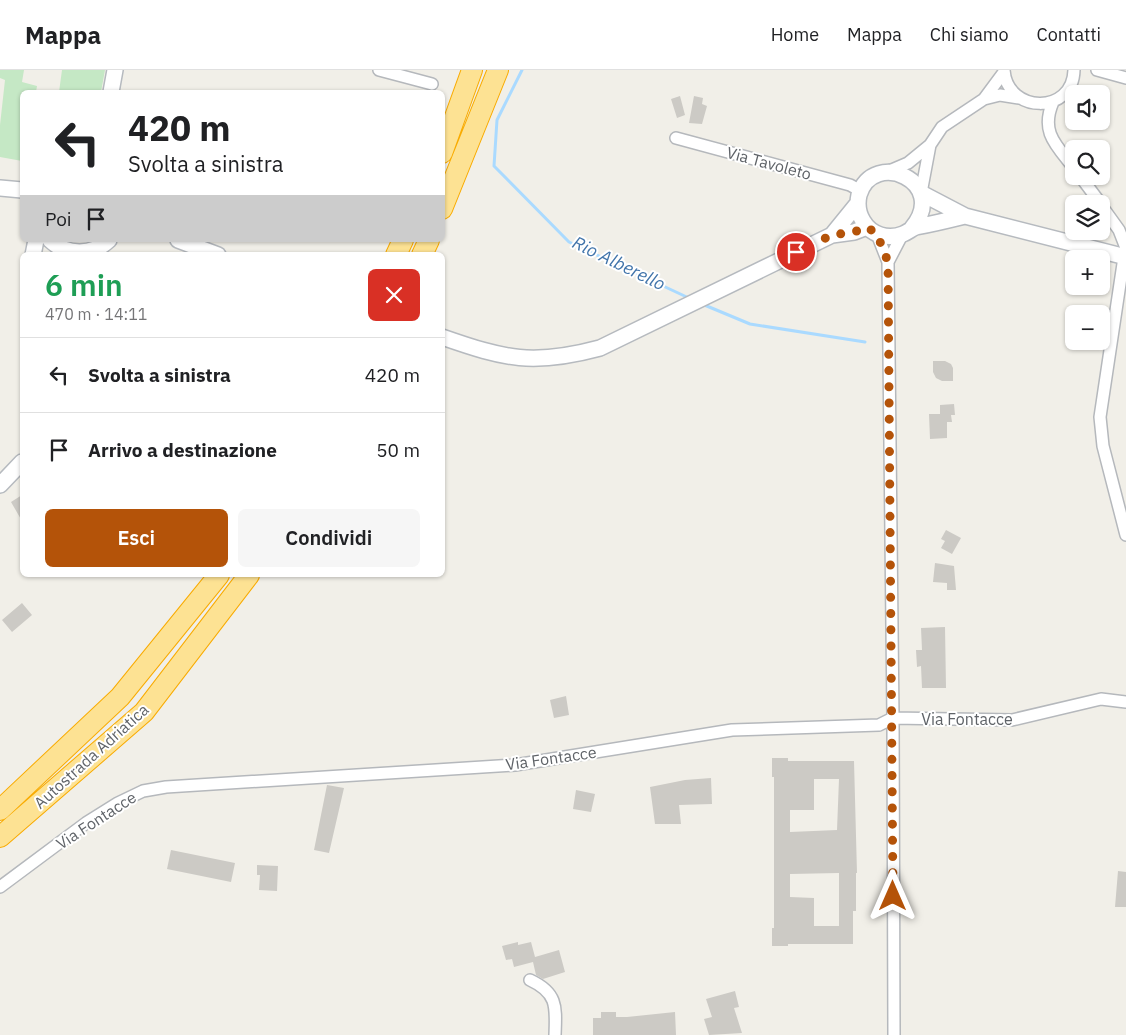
<!DOCTYPE html>
<html lang="it">
<head>
<meta charset="utf-8">
<style>
	:root { --surface:#fff; --page:#f6f6f6; --text:#202124; --muted:#757577; --line:#e0e0e0; --accent:#b45309 }
	body { margin:0; font-family:"IBM Plex Sans",sans-serif; background:var(--page); color:var(--text); height:100vh; display:flex; flex-direction:column; font-size:19px; white-space:nowrap }
	* { box-sizing:border-box; margin:0 }
	p { font-size:16px; color:var(--muted) }
	.icon { flex:none; width:28px; height:28px; fill:none; stroke:currentColor; stroke-width:2; stroke-linecap:round; stroke-linejoin:round }
	.map { position:relative; flex:1; overflow:hidden }
	.sheet { position:absolute; left:20px; top:182px; width:425px; height:325px; display:flex; flex-direction:column; background:var(--surface); border-radius:8px; box-shadow:0 1px 4px #0004 }
	.sheet>* { flex:none }
	.guide { position:absolute; left:20px; top:20px; width:425px; height:152px; border-radius:8px; box-shadow:0 1px 4px #0004; background:#fff; color:var(--text); overflow:hidden }
	.controls { position:absolute; left:1065px; top:15px; display:grid; gap:10px }
	.controls a { display:grid; place-items:center; width:45px; height:45px; border-radius:8px; background:var(--surface); box-shadow:0 1px 4px #0004; font-size:25px }
	.pin { position:absolute; display:grid; place-items:center; width:42px; height:42px; color:#fff; margin:-21px; border:2px solid #fff; border-radius:50%; box-shadow:0 1px 5px #0007 }
	.me { position:absolute; width:55px; margin:-28px; rotate:0deg; stroke-linejoin:round; filter:drop-shadow(0 0 4px #0008) }
	.turn { display:flex; align-items:center; gap:18px; height:105px; padding:0 25px; font-size:22px }
	.turn .icon { width:65px; height:65px; stroke-width:2.5 }
	.turn b { display:block; font-size:35px; line-height:42px }
	.then { display:flex; align-items:center; height:48px; padding:0 25px; background:#0003; gap:10px; font-size:19px }
	.round { display:grid; place-items:center; flex:none; width:52px; height:52px; border-radius:8px; background:var(--page) }
	.headline { display:flex; align-items:center; justify-content:space-between; height:85px; padding:0 25px }
	h1 { font-size:30px; font-weight:600; line-height:38px; color:#1e9e55 }
	.cta { display:flex; gap:10px; margin-top:auto; padding:10px 25px }
	.cta a { flex:1; height:58px; border-radius:8px; background:var(--accent); color:#fff; font-size:20px; font-weight:600; line-height:58px; text-align:center }
	.cta a+a { background:var(--page); color:var(--text) }
	ul { padding:0; list-style:none }
	li { display:flex; align-items:center; gap:15px; height:75px; padding:0 25px; border-top:1px solid var(--line) }
	li div { flex:1 }
	li b { display:block; font-size:19px }
	li em { font-style:normal }
	header { display:flex; align-items:center; gap:30px; box-sizing:border-box; height:70px; padding:0 25px; background:var(--surface); border-bottom:1px solid var(--line) }
	header strong { font-size:24px }
	nav { display:flex; gap:28px; margin-inline-start:auto; font-size:18px }
	.map>svg:first-child { display:block }
	.green { fill:#c5e8c5 }
	.lines { fill:none; stroke-linecap:round; stroke-linejoin:round }
	.stream { stroke:#aadaff; stroke-width:3 }
	.building { fill:#cccac5; fill-rule:evenodd }
	.street-casing { stroke:#b5b8bc; stroke-width:14 }
	.secondary-casing { stroke:#b6babf; stroke-width:18 }
	.highway-casing { stroke:#f9ab00; stroke-width:22 }
	.street { stroke:#fff; stroke-width:11 }
	.secondary { stroke:#fff; stroke-width:15 }
	.highway { stroke:#fde293; stroke-width:20 }
	.route { stroke:#b45309; stroke-width:9; stroke-dasharray:0 16.2 }
	.labels { text-anchor:middle; dominant-baseline:central; stroke-width:4; stroke-linejoin:round; paint-order:stroke }
	.street-label { font-size:16px; fill:#5f6368; stroke:#fff }
	.water-label { font-size:18px; font-style:italic; fill:#4174aa; stroke:#fff }
</style>
</head>
<body>
<header>
<strong>Mappa</strong>
<nav><a>Home</a><a>Mappa</a><a>Chi siamo</a><a>Contatti</a></nav>
</header>
<div class="map">
<svg width="1126" height="965" viewBox="0 0 1126 965">
	<rect width="100%" height="100%" fill="#f1efe8"/>
	<path class="green" d="M0,0H24L22,12L37,16L36,22H22V91L0,87V55L5,10L0,8Z
		M62,0H105L101,22H59Z"/>
	<g class="lines">
		<path class="stream" d="M522,0L497,50L494,96L569,172L691,229
			M702,234L750,254L865,272"/>
	</g>
	<path class="building" d="M680,26L685,45L677,48L671,29Z
		M694,26L703,28L702,34L707,36L702,54L689,53Z
		M933,291H945L951,294L953,298V311H942L936,308L933,302Z
		M954,334L955,345H951L952,352H947V368L930,369L929,344H940V335Z
		M22,425V451L11,432Z
		M946,460L961,468L952,484L941,478L945,471L941,469Z
		M935,493L954,496L956,520H947V513L933,512Z
		M22,533L32,545L12,562L2,550Z
		M945,557L946,618H922L921,596L917,597L916,580H922L921,558Z
		M566,626L569,645L554,648L550,630Z
		M772,688H788V691H854L857,803H856V841H853V874H788V876H772V858H774V707H772ZM814,709H839L837,760L790,762V740H814ZM839,803V856H814V828L790,827V804Z
		M711,708L712,734L679,735L681,754H655L650,717L685,710Z
		M327,715L344,718L329,783L314,780Z
		M576,720L595,724L591,742L573,739Z
		M171,780L235,793L231,812L167,799Z
		M257,795L278,796L277,821L259,820L260,805H257Z
		M1118,801L1126,802V837H1115Z
		M518,872V875L531,872L535,887L559,880L565,902L543,909L536,905L533,892L514,897L512,889L506,890L502,876Z
		M735,921L739,937L734,938L742,963L709,965L704,949L712,947L706,929Z
		M601,942H616V947H627L675,942L676,965H593V948H601Z"/>
	<g class="lines">
		<g class="street-casing">
			<path id="street" d="M379,0L432,14
				M1004,0C1007,44 1073,45 1074,0
				M1097,0L1126,8
				M984,29L1000,25L1019,28
				M1053,32C1040,62 1056,75 1074,98
				M676,68L850,115L861,121
				M887,102L908,93L930,75L942,57L984,29L1004,2
				M1080,106L1101,134
				M921,123L930,75
				M1101,135L1119,160L1126,178
				M877,164L888,192L893,648L894,965
				M1124,187L1100,347L1103,376L1126,465
				M888,192L902,165
				M0,817L86,753L118,733L143,721L166,717L515,695L732,660L879,655L893,648L1012,650L1101,629L1126,632
				M530,910C558,923 556,937 555,965"/>
		</g>
		<g class="secondary-casing">
			<path id="secondary" d="M111,22L115,0
				M0,118L22,120
				M921,123L965,146L1126,187
				M912,158C950,112 873,78 859,125C857,134 858,143 863,151C871,165 888,170 903,164C908,162 911,159 916,157C932,154 949,150 965,146
				M832,165L858,133
				M50,170C67,186 92,186 109,170
				M178,170L218,185
				M33,185L36,170
				M442,267C505,289 533,296 600,278L832,165L854,162L867,157
				M0,415L22,392"/>
		</g>
		<g class="highway-casing">
			<path id="highway" d="M442,83L472,0
				M442,139L498,0
				M396,185L403,170
				M422,185L429,170
				M0,740L120,627L219,505
				M0,767L144,642L249,505"/>
		</g>
		<use href="#street" class="street"/>
		<use href="#secondary" class="secondary"/>
		<use href="#highway" class="highway"/>
	</g>
	<g class="lines">
		<path class="route" d="M796,182L832,165L854,162L867,157L877,164L888,192L893,826"/>
	</g>
	<g class="labels">
		<g class="street-label">
			<text transform="translate(769 93) rotate(15)">Via Tavoleto</text>
			<text x="967" y="649">Via Fontacce</text>
			<text transform="translate(91 686) rotate(-42)">Autostrada Adriatica</text>
			<text transform="translate(551 688) rotate(-8)">Via Fontacce</text>
			<text transform="translate(96 750) rotate(-33)">Via Fontacce</text>
		</g>
		<g class="water-label">
			<text transform="translate(619 193) rotate(26)">Rio Alberello</text>
		</g>
	</g>
</svg>
<div class="controls">
<a><svg class="icon" aria-label="sound" viewBox="0 0 24 24"><path d="M4 9h4l5-4v14l-5-4H4zM17 9q2 3 0 6"/></svg></a>
<a><svg class="icon" aria-label="search" viewBox="0 0 24 24"><circle cx="10" cy="10" r="6"/><path d="M15 15l6 6"/></svg></a>
<a><svg class="icon" aria-label="layers" viewBox="0 0 24 24"><path d="M12 4l9 5-9 5-9-5zM3 14l9 5 9-5"/></svg></a>
<a>+</a>
<a>−</a>
</div>
<div class="pin" style="left:796px;top:182px;background:#d93025"><svg class="icon" aria-label="arrive" viewBox="0 0 24 24"><path d="M6 21V4h12l-3 4 3 4H6"/></svg></div>
<svg class="me" style="left:893px;top:826px" viewBox="-20 -20 40 40"><path d="M0-17L14 15 0 8-14 15z" fill="#b45309" stroke="#fff" stroke-width="4"/></svg>
<div class="guide">
<div class="turn"><svg class="icon" aria-label="left" viewBox="0 0 24 24"><path d="M17 20v-9H6M10 6l-5 5 5 5"/></svg><div><b>420 m</b>Svolta a sinistra</div></div>
<div class="then">Poi<svg class="icon" aria-label="arrive" viewBox="0 0 24 24"><path d="M6 21V4h12l-3 4 3 4H6"/></svg></div>
</div>
<section class="sheet">
<div class="headline"><div><h1>6 min</h1><p>470 m · 14:11</p></div><a class="round" style="background:#d93025;color:#fff"><svg class="icon" aria-label="close" viewBox="0 0 24 24"><path d="M6 6l12 12M18 6L6 18"/></svg></a></div>
<ul>
<li><svg class="icon" aria-label="left" viewBox="0 0 24 24"><path d="M17 20v-9H6M10 6l-5 5 5 5"/></svg><div><b>Svolta a sinistra</b></div><em>420 m</em></li>
<li><svg class="icon" aria-label="arrive" viewBox="0 0 24 24"><path d="M6 21V4h12l-3 4 3 4H6"/></svg><div><b>Arrivo a destinazione</b></div><em>50 m</em></li>
</ul>
<div class="cta"><a>Esci</a><a>Condividi</a></div>
</section>
</div>
</body>
</html>
